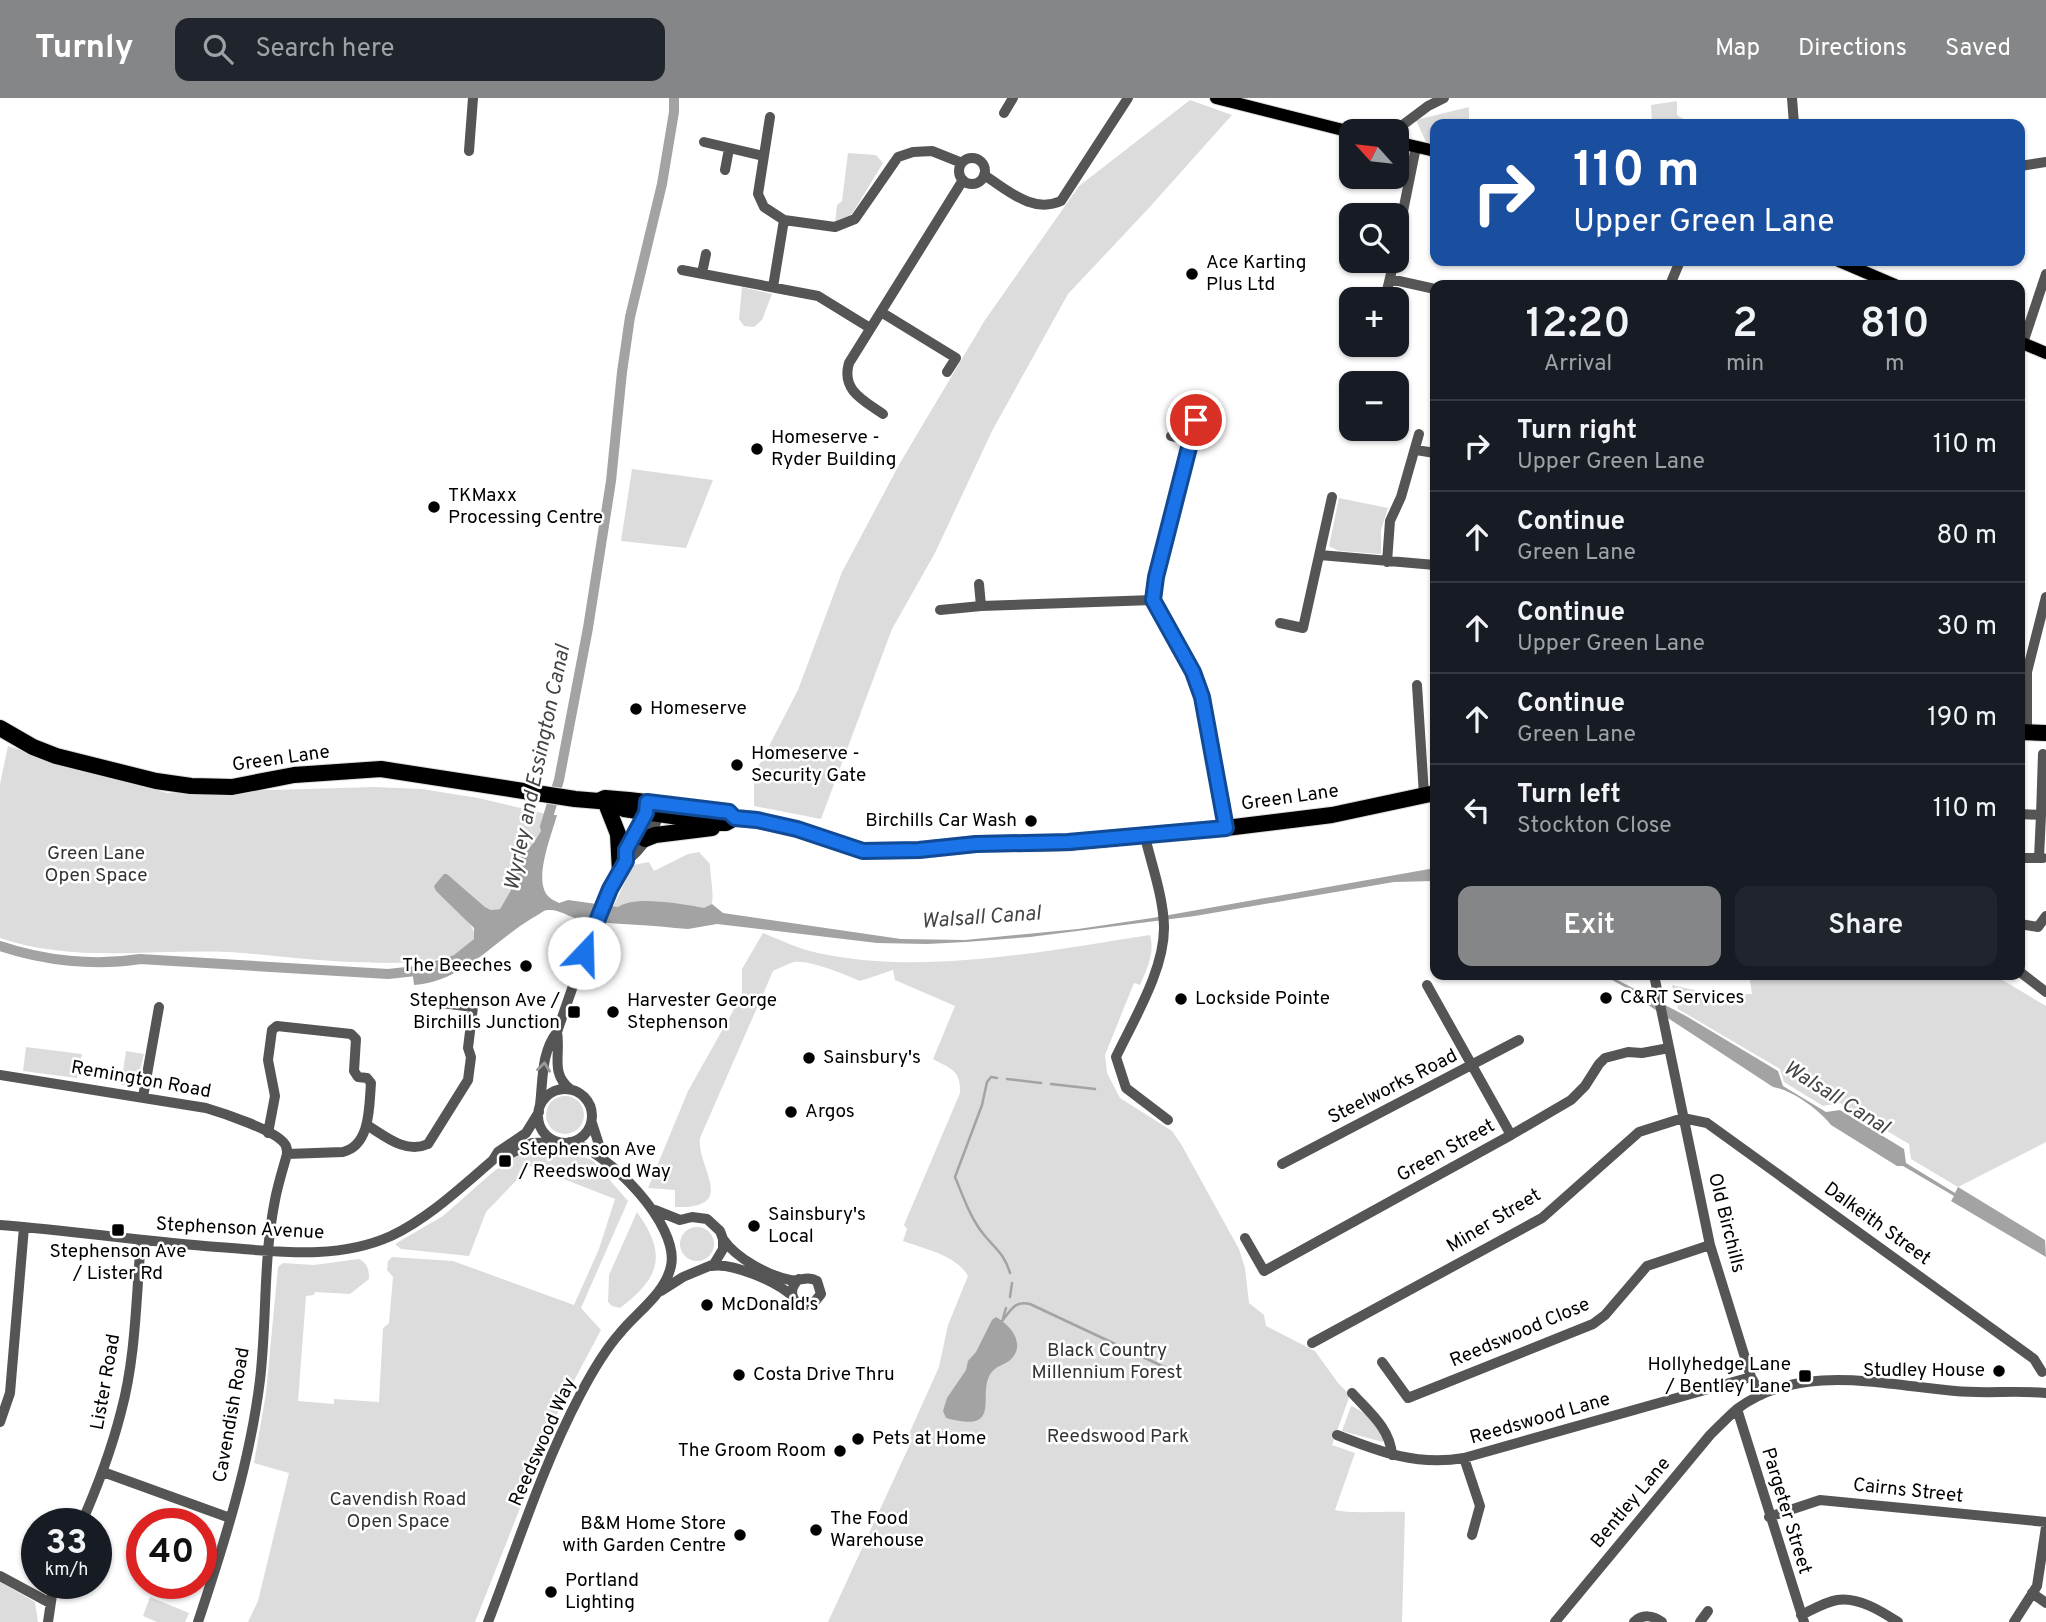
<!DOCTYPE html>
<html lang="en">
<head>
<meta charset="utf-8">
<style>
	:root { --surface:#171b24; --page:#20242c; --text:#f1f3f6; --muted:#9ea1a6; --line:#363941; --accent:#858687 }
	body { margin:0; font-family:Overpass,sans-serif; background:var(--page); color:var(--text); height:100vh; display:flex; flex-direction:column; font-size:26px; white-space:nowrap }
	* { box-sizing:border-box; margin:0 }
	p { font-size:23px; color:var(--muted) }
	.icon { flex:none; width:38px; height:38px; fill:none; stroke:currentColor; stroke-width:2; stroke-linecap:round; stroke-linejoin:round }
	.map { position:relative; flex:1; overflow:hidden }
	.panel { position:absolute; left:1430px; top:182px; width:595px; height:700px; display:flex; flex-direction:column; background:var(--surface); border-radius:14px; box-shadow:0 2px 5px #0004 }
	.panel>* { flex:none }
	.banner { position:absolute; left:1430px; top:21px; width:595px; height:147px; border-radius:14px; box-shadow:0 2px 5px #0004; background:#1a4fa0; color:#fff; overflow:hidden }
	.needle { width:46px; rotate:297deg }
	.buttons { position:absolute; left:1339px; top:21px; display:grid; gap:14px }
	.buttons a { display:grid; place-items:center; width:70px; height:70px; border-radius:14px; background:var(--surface); box-shadow:0 2px 5px #0004; font-size:35px }
	.speed { position:absolute; left:21px; top:1410px; display:flex; gap:14px; font-size:35px; font-weight:700; text-align:center }
	.speed>* { display:grid; place-content:center; width:91px; height:91px; border-radius:50%; background:var(--surface); box-shadow:0 2px 5px #0004; line-height:1 }
	.speed small { font-size:18px; font-weight:400 }
	.speed .limit { border:10px solid #d22; background:#fff; color:#111 }
	.pin { position:absolute; display:grid; place-items:center; width:60px; height:60px; color:#fff; margin:-30px; border:4px solid #fff; border-radius:50%; box-shadow:0 2px 7px #0007 }
	.me { position:absolute; width:77px; margin:-38px; rotate:21deg; stroke-linejoin:round; filter:drop-shadow(0 0 5px #0008) }
	.turn { display:flex; align-items:center; gap:24px; height:147px; padding:0 28px; font-size:32px }
	.turn .icon { width:91px; height:91px; stroke-width:2.5 }
	.turn b { display:block; font-size:49px; line-height:60px }
	.eta { display:flex; justify-content:space-evenly; align-items:center; height:119px; text-align:center }
	.eta b { font-size:42px; font-weight:600; line-height:49px }
	.cta { display:flex; gap:14px; margin-top:auto; padding:14px 28px }
	.cta a { flex:1; height:80px; border-radius:14px; background:var(--accent); color:#fff; font-size:28px; font-weight:600; line-height:80px; text-align:center }
	.cta a+a { background:var(--page); color:var(--text) }
	ul { padding:0; list-style:none }
	li { display:flex; align-items:center; gap:21px; height:91px; padding:0 28px; border-top:2px solid var(--line) }
	li div { flex:1 }
	li b { display:block; font-size:26px }
	li em { font-style:normal }
	header { display:flex; align-items:center; gap:42px; box-sizing:border-box; height:98px; padding:0 35px; background:var(--accent); color:#fff }
	header strong { font-size:33px }
	nav { display:flex; gap:38px; margin-inline-start:auto; font-size:24px }
	.search { width:490px; height:63px; background:var(--page); display:flex; align-items:center; gap:18px; box-sizing:border-box; padding:0 24px; border-radius:14px; color:var(--muted); font-size:26px }
	.map>svg:first-child { display:block }
	.green { fill:#dcdcdc }
	.water { fill:#a3a3a3 }
	.lines { fill:none; stroke-linecap:round; stroke-linejoin:round }
	.stream { stroke:#a3a3a3; stroke-width:2.5 }
	.canal { stroke:#a3a3a3; stroke-width:10 }
	.major-casing { stroke:#dbdbdb; stroke-width:14 }
	.highway-casing { stroke:#dbdbdb; stroke-width:18 }
	.minor { stroke:#555; stroke-width:10 }
	.major { stroke:#000; stroke-width:12 }
	.highway { stroke:#000; stroke-width:16 }
	.oneway { stroke:#999 }
	.route-casing { stroke:#114b97; stroke-width:18 }
	.route { stroke:#1a73e8; stroke-width:12 }
	.poi-dot { fill:#000; stroke:#fff; stroke-width:2.5 }
	.labels { text-anchor:middle; dominant-baseline:central; stroke-width:5; stroke-linejoin:round; paint-order:stroke }
	.poi-label { font-size:19px; fill:#000; stroke:#fff; text-anchor:start }
	.street-label { font-size:19px; fill:#000; stroke:#fff }
	.park-label { font-size:19px; fill:#333; stroke:#fff }
	.water-label { font-size:21px; font-style:italic; fill:#444; stroke:#fff }
</style>
</head>
<body>
<header>
<strong>Turnly</strong>
<div class="search"><svg class="icon" aria-label="search" viewBox="0 0 24 24"><circle cx="10" cy="10" r="6"/><path d="M15 15l6 6"/></svg>Search here</div>
<nav><a>Map</a><a>Directions</a><a>Saved</a></nav>
</header>
<div class="map">
<svg width="2046" height="1524" viewBox="0 0 2046 1524">
	<rect width="100%" height="100%" fill="#fff"/>
	<path class="green" d="M1190,2L1232,17L1148,111L1068,196L992,333L935,455L892,531L821,721L754,708V677L798,592L842,474L900,365L985,222L1079,88Z
		M1677,3V17L1691,26H1652L1651,7Z
		M1469,9V26H1435V46L1426,44L1416,22Z
		M848,55L876,57L883,65L852,116L835,125L837,107L842,103Z
		M742,189L772,196L762,222L754,229L744,228L739,221Z
		M632,371L713,382L686,450L621,443Z
		M1339,400L1388,410L1381,432V456L1339,453L1329,448Z
		M8,648L167,695L375,689L422,691L478,700L550,717C543,730 530,753 519,761L511,792L500,811L491,812L485,809L447,776L436,793C445,802 480,828 474,841C456,885 269,855 227,854C151,851 73,865 0,840V686Z
		M699,754L710,766C710,780 714,792 712,806L704,811C683,806 635,797 618,809H613L633,767L649,764L654,773L688,756Z
		M763,835C780,842 799,851 818,855C923,878 1045,853 1150,837C1155,855 1147,871 1140,887L1134,885L1105,957L1107,975L1120,1000L1172,1033L1181,1046L1239,1151L1245,1170L1249,1205L1264,1217L1266,1228L1315,1253L1338,1285L1350,1297L1332,1347L1355,1355L1335,1412C1351,1416 1387,1413 1405,1414L1402,1524H828L912,1342L908,1338L939,1269L948,1227L968,1178C956,1157 925,1151 903,1143L907,1131L904,1127L960,995C961,972 951,971 933,961L955,908L895,882L893,872L860,883C847,877 808,861 794,864C787,866 780,870 773,873L700,1040C696,1069 740,1111 675,1109V1092L648,1090L688,993L742,897V871Z
		M1749,877H1994L2046,908V1044L1958,1089L1911,1061L1909,1046L1840,1005L1823,1008L1784,984L1780,971L1678,911L1672,887L1717,897L1752,896Z
		M26,949L82,956L77,980L23,973Z
		M126,953L144,956L136,988L121,987Z
		M546 1017a19 19 0 1 1 38 0a19 19 0 1 1-38 0Z
		M563,1052L592,1062L628,1103L581,1210L601,1232L560,1309L475,1524H248L258,1503L289,1375L254,1365L266,1295L278,1169L283,1165L314,1167L359,1161C368,1165 369,1172 369,1181L350,1196L315,1194L314,1197L306,1198L298,1303L334,1306V1301L379,1304L383,1230L389,1225L393,1179L387,1172L388,1163L392,1159L453,1163L574,1207L599,1151L615,1101L530,1068L486,1114L469,1158L401,1151L395,1146L443,1118L493,1074L522,1053Z
		M637,1114C667,1156 661,1179 620,1210L612,1208L608,1204L609,1177Z
		M680 1146a17 17 0 1 1 34 0a17 17 0 1 1-34 0Z
		M1351,1308C1368,1315 1375,1324 1384,1341L1383,1344L1342,1333Z
		M0,1484L35,1504L38,1524H0Z
		M150,1499L189,1515L185,1524H157L143,1518Z"/>
	<path class="water" d="M550,717H557C552,736 532,784 549,799C552,802 556,803 559,805L568,802L618,809C634,797 683,806 704,810L712,806L723,815L901,841L965,842L1078,831L1152,820L1435,770V783L1394,784L1195,818L1030,839L966,844L927,846L877,845L717,826L688,831L675,830C644,826 610,827 579,821C568,819 560,811 548,812C543,812 539,817 534,819C495,842 463,884 414,887L412,870L454,857L474,841V830L436,793L434,788L444,776H447L485,809L491,812L500,811L511,792L519,761C530,753 543,730 550,717Z
		M1603,877H1608L1686,918L1778,973L1783,988L1826,1014L1840,1012L1904,1051L1906,1065L1955,1095L1958,1089L2045,1142L2046,1159L1951,1103L1954,1098L1903,1068H1897L1831,1027C1819,1012 1792,992 1773,989L1648,907L1632,893Z
		M996,1219C1012,1228 1027,1248 1009,1263C1003,1267 995,1269 991,1275C976,1297 1005,1336 946,1320L943,1313L947,1300L966,1272L968,1263L976,1254L992,1222Z"/>
	<g class="lines">
		<path class="stream" d="M997,980L991,979L987,984L982,1007L955,1079C963,1098 971,1122 985,1138C996,1151 1005,1157 1010,1175
			M1007,981L1041,985
			M1051,986L1095,991
			M1010,1199L1012,1185
			M1003,1220L1006,1210
			M1002,1223C1011,1212 1015,1202 1030,1206L1177,1275"/>
		<path class="canal" d="M545,729L559,682L588,530L611,383L622,274L630,219L662,86L674,14V0
			M0,848C44,863 95,868 140,861L388,876L425,872"/>
		<g class="major-casing">
			<path id="major" d="M1216,0L1351,34
				M1396,44L1435,53
				M1839,163L1895,187
				M2020,244L2046,255"/>
		</g>
		<g class="highway-casing">
			<path id="highway" d="M0,630L33,649L56,658L156,683L191,688L232,689L294,677L381,671L575,701L599,703L605,700L629,702L729,714L735,720L757,722L797,731L863,753L919,752L976,746L1065,745L1226,730L1332,717L1435,695
				M2020,634L2046,635
				M607,708L618,736L620,774
				M624,711L720,725H726L735,720
				M645,741L655,737L712,730"/>
		</g>
		<path class="minor" d="M1792,0L1794,26
			M1004,15L1013,0
			M770,19L758,96L764,109L784,122L835,129L855,121L898,59L913,54L932,53L962,65
			M1396,32L1428,8L1444,0
			M704,44L763,58
			M469,53L473,0
			M959 73a13 13 0 1 1 26 0a13 13 0 1 1-26 0Z
			M2020,68L2046,64
			M725,72L729,51
			M984,77C1008,92 1032,116 1061,103L1128,0
			M1396,148L1416,49
			M682,172L818,198L870,230
			M702,175L706,156
			M1390,181L1435,191
			M1670,187L1680,163
			M773,189L784,122
			M1385,201L1394,163
			M881,214L956,260L947,274
			M2023,245L2046,176
			M1374,249V247
			M883,316C863,302 841,292 849,265L963,82
			M1196,322L1156,479L1153,502L1193,574L1202,599L1226,730
			M1171,338L1190,343
			M1416,352L1435,355
			M1320,457L1435,467
			M1387,464L1390,423L1401,399L1419,336
			M979,486L981,508
			M940,512L981,508L1153,502
			M1280,525L1303,530L1332,399
			M1417,587L1424,697
			M2027,634V574L2046,499
			M2020,716L2041,717L2039,760
			M2041,717L2043,656
			M1145,739C1152,768 1163,798 1164,828C1165,871 1134,921 1116,959L1126,990L1168,1022
			M2020,760H2043
			M626,763C641,753 657,729 660,711
			M2020,826L2038,829L2046,818
			M2020,874L2046,894
			M1654,877L1710,1147L1751,1279L1761,1297
			M1427,887L1511,1037
			M557,934C561,956 550,975 570,991
			M0,977L206,1010C223,1015 274,1032 284,1045C287,1048 287,1051 287,1056C283,1071 278,1086 275,1102C263,1161 267,1223 260,1282C250,1364 224,1446 198,1524
			M538 1018a27 27 0 1 1 54 0a27 27 0 1 1-54 0Z
			M143,999L159,909
			M540,1007C543,983 541,954 557,934L591,836L610,791L626,763V752L647,710
			M592,1025L603,1059
			M367,1027C386,1039 406,1056 428,1046L468,982L471,959L468,950L473,909L434,904
			M268,1035L275,998L268,962L272,932L277,928L351,936L356,941L354,973L358,979L367,980L371,985C369,1008 371,1047 343,1054L287,1056
			M503,1059L532,1045L557,1044
			M1282,1066L1519,942
			M655,1112L680,1122L692,1119L707,1121L720,1133L723,1141V1151L714,1166L683,1179L661,1193
			M0,1127C73,1133 145,1143 217,1149C276,1153 335,1163 391,1138C430,1119 460,1090 493,1062L498,1054L526,1035L539,1014
			M1245,1140L1264,1173L1511,1037L1571,1002L1585,988L1599,966L1605,960L1628,954L1642,955L1669,950
			M723,1141C736,1160 767,1177 790,1182C800,1184 806,1177 817,1183L821,1196L812,1207L798,1206C790,1199 790,1189 799,1181
			M711,1168C732,1164 778,1184 793,1199
			M1312,1245L1542,1120L1639,1034L1683,1020L1707,1025L2034,1261L2042,1274
			M1382,1264L1408,1300L1593,1226L1605,1217L1647,1168L1710,1147
			M1352,1295C1369,1314 1390,1330 1392,1357
			M1737,1311L1804,1524
			M0,1324L10,1295L24,1129
			M1337,1337C1380,1354 1417,1368 1464,1360L1751,1279
			M1464,1360L1480,1408L1472,1437
			M103,1374L230,1420
			M1769,1419L1820,1402L2046,1424
			M81,1426C97,1390 111,1353 121,1314C136,1259 136,1199 141,1143
			M0,1478L50,1505
			M2032,1495L2046,1505
			M1801,1517C1812,1512 1825,1504 1837,1502C1859,1499 1881,1513 1898,1524
			M48,1524L52,1497L57,1486
			M488,1524C517,1449 542,1369 580,1297C591,1276 604,1253 620,1235C637,1214 665,1196 671,1168C680,1127 608,1053 570,1044
			M1555,1524L1710,1337C1719,1328 1728,1319 1737,1311C1799,1264 1885,1287 1955,1293C1986,1296 2016,1292 2046,1295
			M1634,1524C1642,1516 1653,1517 1662,1524
			M1700,1524L1708,1513
			M2014,1524L2037,1488L2046,1429"/>
		<use href="#major" class="major"/>
		<use href="#highway" class="highway"/>
	</g>
	<defs><path id="oneway-chevron" d="M-2-3.5L2.5 0L-2 3.5" fill="none" stroke-width="1.6" stroke-linecap="round" stroke-linejoin="round" transform="scale(1.75)"/></defs>
	<use class="oneway" href="#oneway-chevron" transform="translate(544 969) rotate(-83)"/>
	<g class="lines">
		<g class="route-casing">
			<path id="route" d="M584,855L610,791L626,763V752L646,715L647,704L729,714L735,720L757,722L797,731L863,753L919,752L976,746L1068,744L1226,730L1202,599L1193,574L1153,502L1156,479L1196,322"/>
		</g>
		<use href="#route" class="route"/>
	</g>
	<g class="poi-dot">
		<circle cx="1192" cy="176" r="7"/>
		<circle cx="757" cy="351" r="7"/>
		<circle cx="434" cy="409" r="7"/>
		<circle cx="636" cy="611" r="7"/>
		<circle cx="737" cy="667" r="7"/>
		<circle cx="1031" cy="723" r="7"/>
		<circle cx="526" cy="868" r="7"/>
		<circle cx="1606" cy="900" r="7"/>
		<circle cx="1181" cy="901" r="7"/>
		<rect x="567" y="907" width="14" height="14" rx="3.5"/>
		<circle cx="613" cy="914" r="7"/>
		<circle cx="809" cy="960" r="7"/>
		<circle cx="791" cy="1014" r="7"/>
		<rect x="498" y="1056" width="14" height="14" rx="3.5"/>
		<circle cx="754" cy="1128" r="7"/>
		<rect x="111" y="1125" width="14" height="14" rx="3.5"/>
		<circle cx="707" cy="1207" r="7"/>
		<circle cx="1999" cy="1273" r="7"/>
		<circle cx="739" cy="1277" r="7"/>
		<rect x="1798" y="1271" width="14" height="14" rx="3.5"/>
		<circle cx="858" cy="1341" r="7"/>
		<circle cx="840" cy="1353" r="7"/>
		<circle cx="816" cy="1432" r="7"/>
		<circle cx="740" cy="1437" r="7"/>
		<circle cx="551" cy="1494" r="7"/>
	</g>
	<g class="labels">
		<g class="poi-label">
			<text x="1206" y="165">Ace Karting<tspan x="1206" dy="22">Plus Ltd</tspan></text>
			<text x="771" y="340">Homeserve -<tspan x="771" dy="22">Ryder Building</tspan></text>
			<text x="448" y="398">TKMaxx<tspan x="448" dy="22">Processing Centre</tspan></text>
			<text x="650" y="611">Homeserve</text>
			<text x="751" y="656">Homeserve -<tspan x="751" dy="22">Security Gate</tspan></text>
			<text x="1017" y="723" text-anchor="end">Birchills Car Wash</text>
			<text x="512" y="868" text-anchor="end">The Beeches</text>
			<text x="1620" y="900">C&amp;RT Services</text>
			<text x="1195" y="901">Lockside Pointe</text>
			<text x="560" y="903" text-anchor="end">Stephenson Ave /<tspan x="560" dy="22">Birchills Junction</tspan></text>
			<text x="627" y="903">Harvester George<tspan x="627" dy="22">Stephenson</tspan></text>
			<text x="823" y="960">Sainsbury's</text>
			<text x="805" y="1014">Argos</text>
			<text x="519" y="1052">Stephenson Ave<tspan x="519" dy="22">/ Reedswood Way</tspan></text>
			<text x="768" y="1117">Sainsbury's<tspan x="768" dy="22">Local</tspan></text>
			<text x="118" y="1154" text-anchor="middle">Stephenson Ave<tspan x="118" dy="22">/ Lister Rd</tspan></text>
			<text x="721" y="1207">McDonald's</text>
			<text x="1791" y="1267" text-anchor="end">Hollyhedge Lane<tspan x="1791" dy="22">/ Bentley Lane</tspan></text>
			<text x="1985" y="1273" text-anchor="end">Studley House</text>
			<text x="753" y="1277">Costa Drive Thru</text>
			<text x="872" y="1341">Pets at Home</text>
			<text x="826" y="1353" text-anchor="end">The Groom Room</text>
			<text x="830" y="1421">The Food<tspan x="830" dy="22">Warehouse</tspan></text>
			<text x="726" y="1426" text-anchor="end">B&amp;M Home Store<tspan x="726" dy="22">with Garden Centre</tspan></text>
			<text x="565" y="1483">Portland<tspan x="565" dy="22">Lighting</tspan></text>
		</g>
		<g class="street-label">
			<text transform="translate(281 661) rotate(-8)">Green Lane</text>
			<text transform="translate(1290 700) rotate(-8)">Green Lane</text>
			<text transform="translate(141 982) rotate(10)">Remington Road</text>
			<text transform="translate(1393 989) rotate(-27)">Steelworks Road</text>
			<text transform="translate(1446 1053) rotate(-29)">Green Street</text>
			<text transform="translate(1494 1123) rotate(-31)">Miner Street</text>
			<text transform="translate(1726 1125) rotate(76)">Old Birchills</text>
			<text transform="translate(1877 1126) rotate(36)">Dalkeith Street</text>
			<text transform="translate(240 1131) rotate(3)">Stephenson Avenue</text>
			<text transform="translate(1520 1235) rotate(-23)">Reedswood Close</text>
			<text transform="translate(106 1284) rotate(-80)">Lister Road</text>
			<text transform="translate(232 1317) rotate(-80)">Cavendish Road</text>
			<text transform="translate(1540 1321) rotate(-16)">Reedswood Lane</text>
			<text transform="translate(543 1344) rotate(-66)">Reedswood Way</text>
			<text transform="translate(1908 1393) rotate(6)">Cairns Street</text>
			<text transform="translate(1631 1405) rotate(-50)">Bentley Lane</text>
			<text transform="translate(1786 1413) rotate(73)">Pargeter Street</text>
		</g>
		<g class="park-label">
			<text x="96" y="756">Green Lane<tspan x="96" dy="22">Open Space</tspan></text>
			<text x="1107" y="1253">Black Country<tspan x="1107" dy="22">Millennium Forest</tspan></text>
			<text x="1118" y="1339">Reedswood Park</text>
			<text x="398" y="1402">Cavendish Road<tspan x="398" dy="22">Open Space</tspan></text>
		</g>
		<g class="water-label">
			<text transform="translate(538 670) rotate(-78)">Wyrley and Essington Canal</text>
			<text transform="translate(981 820) rotate(-4)">Walsall Canal</text>
			<text transform="translate(1836 1000) rotate(32)">Walsall Canal</text>
		</g>
	</g>
</svg>
<div class="buttons">
<a><svg class="needle" viewBox="-14 -14 28 28"><path d="M0-13l5 13h-10z" fill="#e53935"/><path d="M0 13l5-13h-10z" fill="#9ea1a6"/></svg></a>
<a><svg class="icon" aria-label="search" viewBox="0 0 24 24"><circle cx="10" cy="10" r="6"/><path d="M15 15l6 6"/></svg></a>
<a>+</a>
<a>−</a>
</div>
<div class="speed"><div>33<small>km/h</small></div><div class="limit">40</div></div>
<div class="pin" style="left:1196px;top:322px;background:#d93025"><svg class="icon" aria-label="arrive" viewBox="0 0 24 24"><path d="M6 21V4h12l-3 4 3 4H6"/></svg></div>
<svg class="me" style="left:584px;top:855px" viewBox="-20 -20 40 40"><circle r="19" fill="#fff"/><path d="M0-13L10 11 0 6-10 11z" fill="#1a73e8"/></svg>
<div class="banner">
<div class="turn"><svg class="icon" aria-label="right" viewBox="0 0 24 24"><path d="M7 20v-9h11M14 6l5 5-5 5"/></svg><div><b>110 m</b>Upper Green Lane</div></div>
</div>
<section class="panel">
<div class="eta">
<div><b>12:20</b><p>Arrival</p></div>
<div><b>2</b><p>min</p></div>
<div><b>810</b><p>m</p></div>
</div>
<ul>
<li><svg class="icon" aria-label="right" viewBox="0 0 24 24"><path d="M7 20v-9h11M14 6l5 5-5 5"/></svg><div><b>Turn right</b><p>Upper Green Lane</p></div><em>110 m</em></li>
<li><svg class="icon" aria-label="ahead" viewBox="0 0 24 24"><path d="M12 20V5M6 11l6-6 6 6"/></svg><div><b>Continue</b><p>Green Lane</p></div><em>80 m</em></li>
<li><svg class="icon" aria-label="ahead" viewBox="0 0 24 24"><path d="M12 20V5M6 11l6-6 6 6"/></svg><div><b>Continue</b><p>Upper Green Lane</p></div><em>30 m</em></li>
<li><svg class="icon" aria-label="ahead" viewBox="0 0 24 24"><path d="M12 20V5M6 11l6-6 6 6"/></svg><div><b>Continue</b><p>Green Lane</p></div><em>190 m</em></li>
<li><svg class="icon" aria-label="left" viewBox="0 0 24 24"><path d="M17 20v-9H6M10 6l-5 5 5 5"/></svg><div><b>Turn left</b><p>Stockton Close</p></div><em>110 m</em></li>
</ul>
<div class="cta"><a>Exit</a><a>Share</a></div>
</section>
</div>
</body>
</html>
